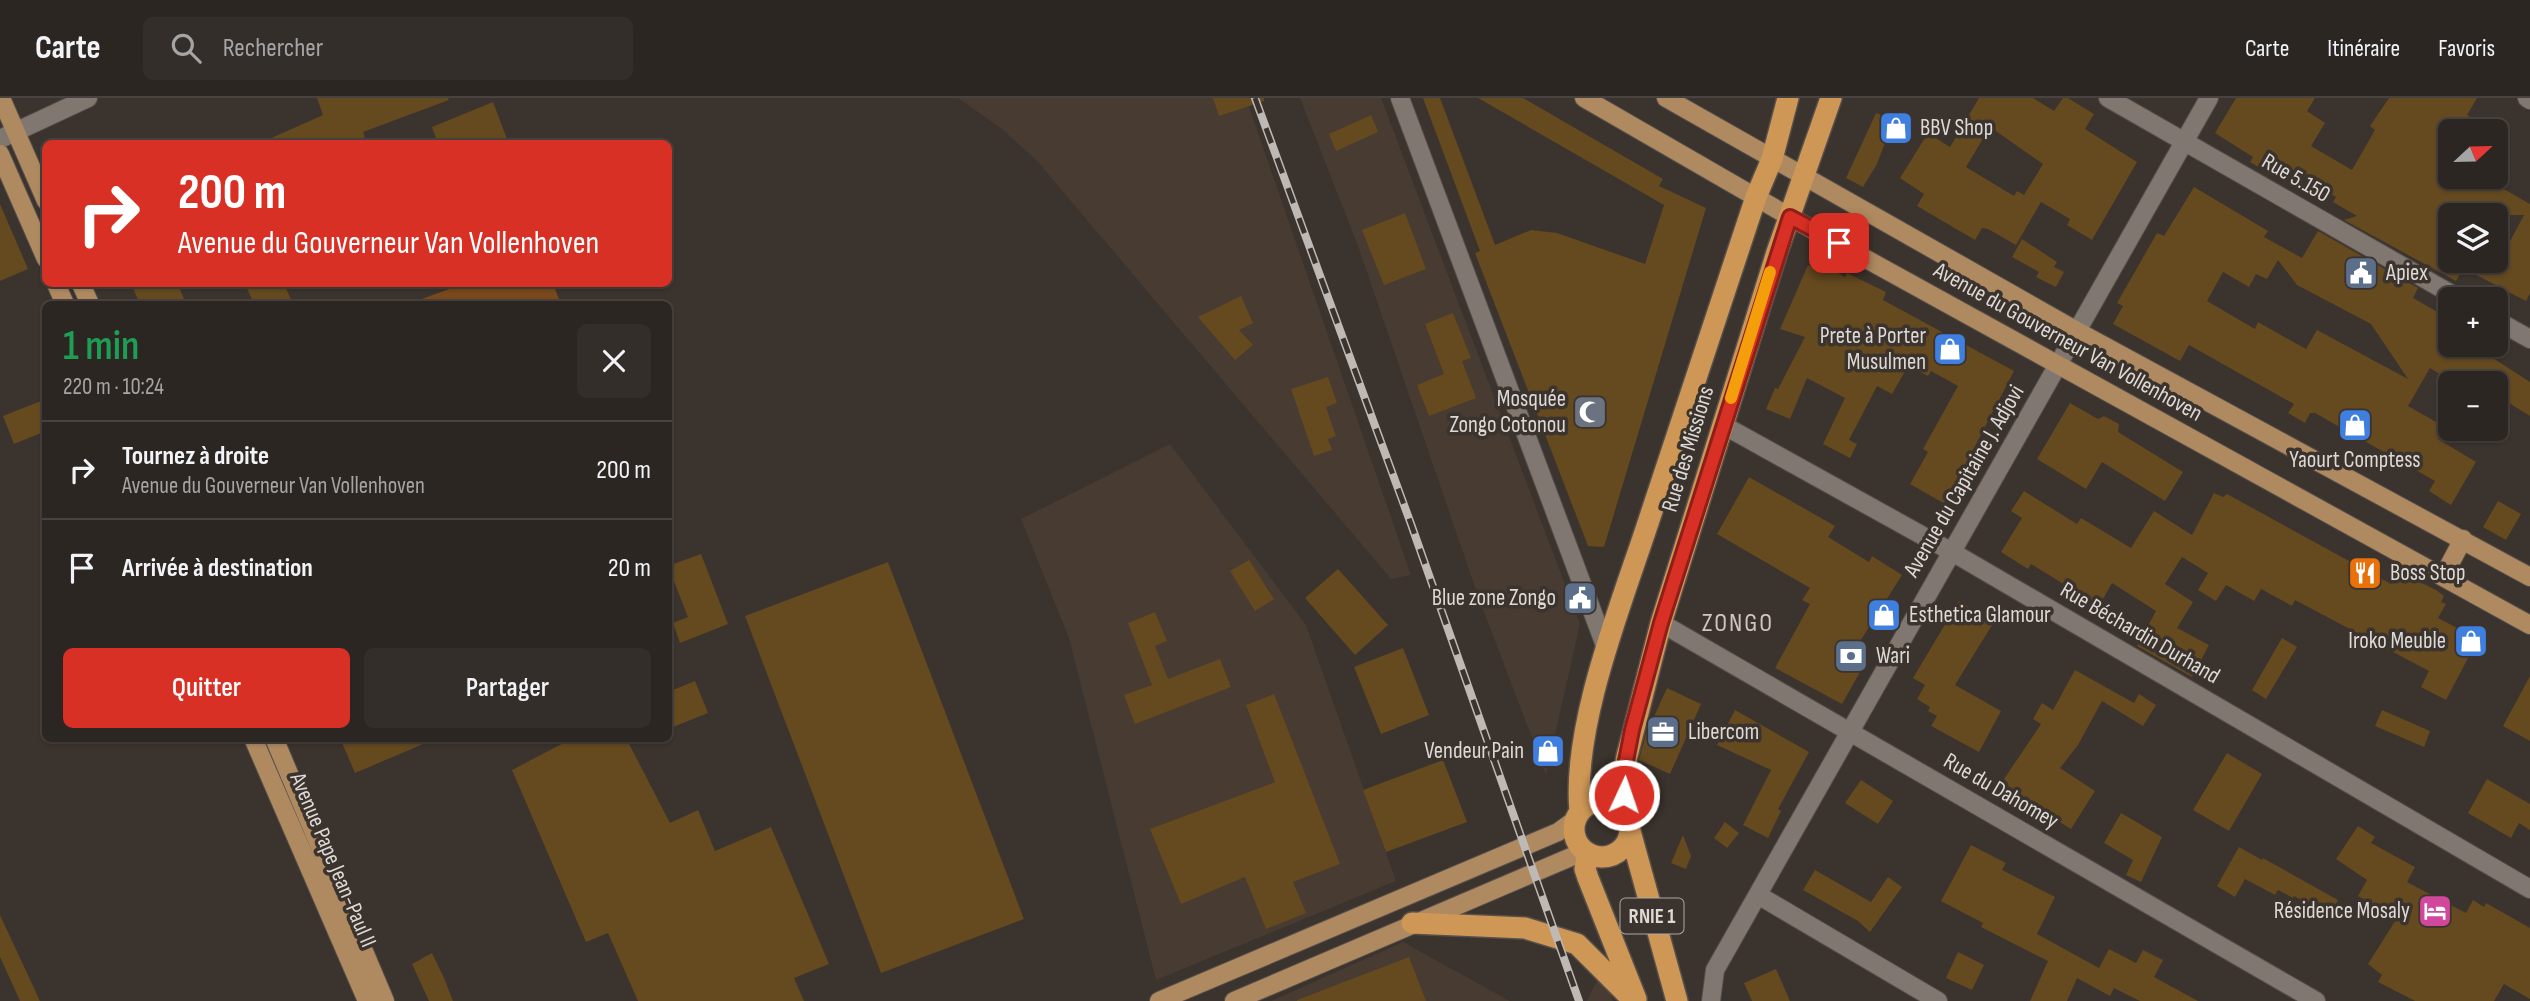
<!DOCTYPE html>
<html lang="fr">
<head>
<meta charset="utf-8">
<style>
	:root { --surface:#2c2622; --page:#342e2a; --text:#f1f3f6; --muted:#a6a5a5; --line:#484340; --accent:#d93025 }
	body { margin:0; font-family:"Sofia Sans Condensed",sans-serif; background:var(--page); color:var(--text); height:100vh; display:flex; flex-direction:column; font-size:26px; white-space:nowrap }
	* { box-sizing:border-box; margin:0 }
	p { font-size:23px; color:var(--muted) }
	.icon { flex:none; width:38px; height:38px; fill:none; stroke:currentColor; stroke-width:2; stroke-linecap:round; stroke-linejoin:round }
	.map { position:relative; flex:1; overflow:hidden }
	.details { position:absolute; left:42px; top:203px; width:630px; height:441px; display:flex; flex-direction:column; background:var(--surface); border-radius:10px; box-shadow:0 2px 5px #0004,0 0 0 2px var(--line) }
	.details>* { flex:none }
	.hud { position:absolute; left:42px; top:42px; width:630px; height:147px; border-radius:10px; box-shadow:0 2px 5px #0004,0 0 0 2px var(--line); background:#d93025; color:#fff; overflow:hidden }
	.needle { width:46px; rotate:68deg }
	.buttons { position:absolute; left:2438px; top:21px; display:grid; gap:14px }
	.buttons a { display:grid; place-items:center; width:70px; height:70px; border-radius:10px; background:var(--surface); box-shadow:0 2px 5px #0004,0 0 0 2px var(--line); font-size:35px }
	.pin { position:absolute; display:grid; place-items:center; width:60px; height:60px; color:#fff; margin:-30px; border-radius:14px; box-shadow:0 4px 10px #0006 }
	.me { position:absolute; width:77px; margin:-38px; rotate:3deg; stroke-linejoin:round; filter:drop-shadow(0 0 5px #0008) }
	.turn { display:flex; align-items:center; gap:24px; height:147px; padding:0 21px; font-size:32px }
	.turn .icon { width:91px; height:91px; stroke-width:2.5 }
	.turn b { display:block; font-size:49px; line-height:60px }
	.round { display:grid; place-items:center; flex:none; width:74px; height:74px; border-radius:10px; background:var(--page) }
	.headline { display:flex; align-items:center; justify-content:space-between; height:119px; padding:0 21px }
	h1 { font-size:42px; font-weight:600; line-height:52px; color:#1e9e55 }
	.action { display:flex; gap:14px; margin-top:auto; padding:14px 21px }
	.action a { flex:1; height:80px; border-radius:10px; background:var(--accent); color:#fff; font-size:28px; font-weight:600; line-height:80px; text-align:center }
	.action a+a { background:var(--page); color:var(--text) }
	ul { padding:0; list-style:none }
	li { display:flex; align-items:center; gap:21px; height:98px; padding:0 21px; border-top:2px solid var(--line) }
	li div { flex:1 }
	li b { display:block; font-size:26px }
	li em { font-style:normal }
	header { display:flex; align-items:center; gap:42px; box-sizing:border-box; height:98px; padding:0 35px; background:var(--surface); border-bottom:2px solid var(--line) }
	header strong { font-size:33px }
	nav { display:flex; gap:38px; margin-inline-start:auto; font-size:24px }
	.search { width:490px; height:63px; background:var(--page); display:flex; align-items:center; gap:18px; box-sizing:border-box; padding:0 24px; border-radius:10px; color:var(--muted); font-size:26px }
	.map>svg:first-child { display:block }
	.built { fill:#483b31 }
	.green { fill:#7a481d }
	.building { fill:#65491f; fill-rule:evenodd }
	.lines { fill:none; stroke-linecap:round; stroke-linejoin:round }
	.minor-casing { stroke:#574f4b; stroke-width:20 }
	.major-casing { stroke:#574f4b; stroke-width:20 }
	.highway-casing { stroke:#574f4b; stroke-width:24 }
	.minor { stroke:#807770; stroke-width:18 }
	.major { stroke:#af8a60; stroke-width:18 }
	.highway { stroke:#ce9755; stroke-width:21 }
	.rail-casing { stroke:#bfb9b6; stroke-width:8 }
	.rail { stroke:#3b332d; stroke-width:5; stroke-dasharray:16; stroke-linecap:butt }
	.route-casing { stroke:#8d1f18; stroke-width:18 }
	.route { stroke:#d93025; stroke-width:12 }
	.slow { stroke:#f59e0b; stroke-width:12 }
	.labels { text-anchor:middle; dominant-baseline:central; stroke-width:7; stroke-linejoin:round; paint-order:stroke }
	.shield { fill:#3b332d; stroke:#ada7a3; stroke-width:2 }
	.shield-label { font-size:21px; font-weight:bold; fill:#ded9d6 }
	.poi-label { font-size:23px; fill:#ded9d6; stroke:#3b332d; text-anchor:start }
	.street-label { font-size:23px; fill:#ded9d6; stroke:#3b332d }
	.quarter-label { font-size:26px; letter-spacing:2px; fill:#d0c6bf; stroke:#3b332d }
</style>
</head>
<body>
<header>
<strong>Carte</strong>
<div class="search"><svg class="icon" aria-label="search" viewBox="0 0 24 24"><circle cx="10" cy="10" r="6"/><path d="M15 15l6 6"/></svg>Rechercher</div>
<nav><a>Carte</a><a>Itinéraire</a><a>Favoris</a></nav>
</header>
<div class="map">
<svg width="2530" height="903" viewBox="0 0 2530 903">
	<rect width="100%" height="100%" fill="#3b332d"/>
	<path class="built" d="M958,0H1246L1411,477L1391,481L1037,63L1002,31Z
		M1300,0H1381L1580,526L1546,677L1478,498L1358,148Z
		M1170,346L1306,527L1396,783L1156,882L1069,540L1021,421Z
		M1403,844L1510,903H1271Z
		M1603,871L1613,903H1587Z"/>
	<path class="green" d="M463,186H553L561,206H408Z"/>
	<path class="building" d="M317,0H448L449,2L363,34L365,39L348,46H258L323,17Z
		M1213,0H1264V3L1219,18Z
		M1423,0H1440L1495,147L1531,132L1557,135L1645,166L1664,107L1478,0H1523L1663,81L1659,88L1706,110L1604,449L1588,448L1475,155L1480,153Z
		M1979,0H2033L2054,13L2063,0H2068L2094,16L2085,31L2137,64L2092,142L2067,127L2070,121L2041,104L2016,147L1988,131L1982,130L1975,142L1917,108L1924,96L1900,80L1928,35L1950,49ZM1990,29L2043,66L2024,97L2017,93L2014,98L1966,69Z
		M2236,0H2315L2307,13L2325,25L2311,48L2352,72L2375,32L2370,28L2389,0H2477L2467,17L2492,33H2450V79H2499L2495,86L2530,106V195L2526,203L2463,170L2456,183L2344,122L2357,118L2333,104L2336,99L2272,58L2264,72L2250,64L2253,59L2215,35ZM2450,117H2524L2499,164L2450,163Z
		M493,4L509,46H438L432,29Z
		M1876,15L1894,21L1877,66L1863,89L1846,80Z
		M1371,17L1378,34L1336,53L1329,36Z
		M2194,89L2268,133L2264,139L2302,160L2318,133L2418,190L2413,200L2450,221L2437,247H2473L2530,284V318L2496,297V285H2454L2430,270L2408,308L2445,329L2438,341L2476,364L2451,407L2429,393L2435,383L2315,315H2310L2305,325L2288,315L2294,306L2189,247L2180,263L2113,226L2123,208L2117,205L2157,135L2164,138ZM2278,162L2297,187L2371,226L2408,281L2317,232L2306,251L2258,224L2255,231L2207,203L2223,174L2249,189L2256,176L2267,181Z
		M0,106L28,171L0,183Z
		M1405,115L1426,171L1384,187L1362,132Z
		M2022,141L2057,164L2054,169L2064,174L2056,189L2036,179L2039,174L2012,159Z
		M1819,164L1845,179L1847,175L1886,194L1883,202L2014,273L1945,406L1910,386L1928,354L1923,351L1958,288L1931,273L1928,278L1908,268L1892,296L1877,288L1849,342L1857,346L1850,360L1823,346L1845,300L1807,280L1790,321L1766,311L1775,290L1778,291L1805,239L1780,231L1808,167L1816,171Z
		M131,186H178L186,206H140Z
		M245,186H284L293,206H254Z
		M1241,198L1253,225L1239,232L1253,247L1235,262L1198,219Z
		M1453,215L1471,260L1462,263L1476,300L1429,318L1417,287L1444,276L1425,226Z
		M1328,279L1337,305L1326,309L1336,338L1328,341L1332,352L1314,358L1291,291Z
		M46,301V333L14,346L3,318Z
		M2070,305L2098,321L2104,318L2119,326L2118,334L2183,374L2165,403L2102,364L2086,391L2037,361Z
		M1749,379L1835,428L1828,439L1869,464L1872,458L1902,477L1850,559L1864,567L1842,606L1775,570L1810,506L1802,502L1810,490L1717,436Z
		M2024,393L2077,426L2081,420L2131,450L2154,413L2192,437L2214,395L2223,399L2227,396L2391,486L2396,477L2405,483L2408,478L2436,492L2444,498L2441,504L2446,506L2438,520L2478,541L2446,602L2421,589L2429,573L2295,502L2292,508L2261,491L2254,503L2226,487L2216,503L2198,492L2208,475L2182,459L2165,486L2193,504L2177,530L2209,547L2192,579L2137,548L2156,513L2112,485L2099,508L2031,466L2028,471L2001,454L2022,420L2011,413Z
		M2498,403L2521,416L2506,442L2483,429Z
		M701,456L728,526L680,545L673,525L688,519L668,468Z
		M1249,462L1274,501L1255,513L1230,473Z
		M888,464L1024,821L881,875L745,518Z
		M1338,471L1388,527L1355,557L1305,500Z
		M1959,503L1994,524L1955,587L2001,613L1979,654L1931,628L1937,618L1928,613L1930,609L1917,601L1925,587L1913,580Z
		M1155,514L1167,543L1155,548L1168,581L1220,561L1231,589L1135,626L1124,597L1152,587L1128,525Z
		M2282,540L2297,549L2266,601L2252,592Z
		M1403,550L1429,617L1381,636L1354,569Z
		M2075,572L2134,605L2139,596L2156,607L2143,628L2102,603L2078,647L2060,670L2095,693L2071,731L2000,687L2041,626L2033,621L2042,605L2053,612Z
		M2530,578V643L2503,628Z
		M695,583L708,615L668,631V594Z
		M1667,590L1701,606L1670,676L1639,662L1646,636Z
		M1274,596L1340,766L1293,784L1306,815L1266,831L1245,779L1181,806L1150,731L1275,684L1246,607Z
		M1735,612L1809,654L1778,711L1781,713L1768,740L1743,727L1771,672L1717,647Z
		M2382,612L2430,633L2424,649L2375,628Z
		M340,640H435V641L355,675Z
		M573,640H626L670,725L698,712L715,753L771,729L829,866L794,880L804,903H638L608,835L586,844L512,672Z
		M2227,655L2262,676L2229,733L2193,712Z
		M1443,662L1467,724L1386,754L1363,692Z
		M2487,681L2530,706V732L2519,725L2511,740L2468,715Z
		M1861,682L1893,703L1878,726L1845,705Z
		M2121,715L2162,739L2141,784L2126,777L2133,762L2104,745Z
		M1725,724L1739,735L1727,750L1714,740Z
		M2358,728L2375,739L2371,745L2415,769L2407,784L2466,815L2473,802L2484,809L2486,805L2530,830V901L2504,886L2494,903H2415L2378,884L2382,877L2368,866L2397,820L2358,798L2367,782L2336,761Z
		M1683,737L1691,758L1686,771L1671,765Z
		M1971,747L2006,765L2002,772L2055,799L2037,836L2099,870L2109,851L2136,865L2143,852L2163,862L2154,879L2198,903H2140L2114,890L2110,898L2077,880L2067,903H2030L2048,863L1981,829L1983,825L1941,803Z
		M2239,749L2262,762L2263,760L2338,802L2331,818L2294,798L2293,800L2278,792L2275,797L2245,781L2235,799L2217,788Z
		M1815,772L1871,804L1888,779L1902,789L1870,834L1858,823L1803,792Z
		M0,817L40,903H20L0,859Z
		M1958,854L1984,867L1972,892L1946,880Z
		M432,855L444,880L453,903H429L412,866Z
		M1409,859L1426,903H1297V902Z
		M1776,871L1790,903H1752L1744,885Z"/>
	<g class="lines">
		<g class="minor-casing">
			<path id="minor" d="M1400,0L1606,550
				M2108,0L2460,201
				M2527,0L2530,2
				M0,41L88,0
				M2496,222L2530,241
				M1723,327L1952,454L2530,791
				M1661,525L2316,903
				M1758,797L1938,903
				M1711,903L1715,872L2209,0"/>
		</g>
		<g class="major-casing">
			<path id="major" d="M1,0L46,103
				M1584,0L1790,119L2530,527
				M1666,0L2077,233L2530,479
				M0,56L46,161
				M56,186L65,206
				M81,186L90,206
				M2443,479L2463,441
				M253,640L367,903
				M274,640L385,903
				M1159,903L1558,734L1576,721
				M1234,903L1585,753"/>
		</g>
		<g class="highway-casing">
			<path id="highway" d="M1574 731a28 28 0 1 1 56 0a28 28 0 1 1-56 0Z
				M1580,714C1572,630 1619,512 1646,431C1683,320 1719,210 1756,99L1772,61L1788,0
				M1629,724L1624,697L1626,662L1661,525L1777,154L1831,0
				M1630,733L1677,903
				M1588,755L1585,771L1588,780L1636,901
				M1412,825L1525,830L1577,846L1634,903"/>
		</g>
		<use href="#minor" class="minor"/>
		<use href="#major" class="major"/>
		<use href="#highway" class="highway"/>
		<g class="rail-casing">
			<path id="rail" d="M1255,0L1411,426L1579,903"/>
		</g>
		<use href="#rail" class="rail"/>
	</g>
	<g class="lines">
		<g class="route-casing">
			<path id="route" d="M1624,697L1626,663L1632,632L1661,525L1790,119L1839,145"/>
		</g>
		<use href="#route" class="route"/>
		<path class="slow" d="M1731,300L1770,174"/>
	</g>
	<defs>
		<g id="shop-square" transform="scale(1.75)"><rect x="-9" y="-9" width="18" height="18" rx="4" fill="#3f7fe0" stroke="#3b332d"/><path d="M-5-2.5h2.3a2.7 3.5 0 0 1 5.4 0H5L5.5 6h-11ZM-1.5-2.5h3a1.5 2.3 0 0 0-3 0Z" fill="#fff"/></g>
		<g id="civic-square" transform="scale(1.75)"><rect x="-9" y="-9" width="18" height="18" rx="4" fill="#5c6f8a" stroke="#3b332d"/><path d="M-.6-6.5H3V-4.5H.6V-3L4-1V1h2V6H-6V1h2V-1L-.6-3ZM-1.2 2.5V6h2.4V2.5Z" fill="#fff"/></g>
		<g id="mosque-square" transform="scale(1.75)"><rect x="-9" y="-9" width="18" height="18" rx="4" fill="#6b7280" stroke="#3b332d"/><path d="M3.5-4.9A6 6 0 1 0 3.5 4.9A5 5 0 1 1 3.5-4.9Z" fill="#fff"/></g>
		<g id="restaurant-square" transform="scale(1.75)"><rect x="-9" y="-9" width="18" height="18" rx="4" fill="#e8710a" stroke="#3b332d"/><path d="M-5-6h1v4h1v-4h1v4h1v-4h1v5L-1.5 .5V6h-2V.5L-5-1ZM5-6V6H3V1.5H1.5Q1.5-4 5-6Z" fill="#fff"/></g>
		<g id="bank-square" transform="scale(1.75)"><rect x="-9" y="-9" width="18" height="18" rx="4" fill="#5c6f8a" stroke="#3b332d"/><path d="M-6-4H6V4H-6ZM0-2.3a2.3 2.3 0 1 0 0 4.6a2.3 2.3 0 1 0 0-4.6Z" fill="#fff"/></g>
		<g id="office-square" transform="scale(1.75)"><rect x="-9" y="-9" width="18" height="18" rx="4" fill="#5c6f8a" stroke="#3b332d"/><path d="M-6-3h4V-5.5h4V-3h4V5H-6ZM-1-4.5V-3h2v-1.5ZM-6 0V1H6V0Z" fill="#fff"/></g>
		<g id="hotel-square" transform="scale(1.75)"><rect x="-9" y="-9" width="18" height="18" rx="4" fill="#d1479c" stroke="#3b332d"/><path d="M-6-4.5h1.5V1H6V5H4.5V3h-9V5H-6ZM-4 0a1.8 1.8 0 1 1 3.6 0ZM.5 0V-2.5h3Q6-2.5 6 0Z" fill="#fff"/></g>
	</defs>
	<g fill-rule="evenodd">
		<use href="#shop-square" x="1896" y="30"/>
		<use href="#civic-square" x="2361" y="175"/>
		<use href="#shop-square" x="1950" y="251"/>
		<use href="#mosque-square" x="1590" y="314"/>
		<use href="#shop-square" x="2355" y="327"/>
		<use href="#restaurant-square" x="2365" y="475"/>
		<use href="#civic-square" x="1580" y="500"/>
		<use href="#shop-square" x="1884" y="517"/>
		<use href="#shop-square" x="2471" y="543"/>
		<use href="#bank-square" x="1851" y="558"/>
		<use href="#office-square" x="1663" y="634"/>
		<use href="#shop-square" x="1548" y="653"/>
		<use href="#hotel-square" x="2435" y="813"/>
	</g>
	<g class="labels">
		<rect class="shield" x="1620.5" y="800.5" width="63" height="35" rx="5"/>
		<g class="shield-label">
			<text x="1652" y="818">RNIE 1</text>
		</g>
		<g class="poi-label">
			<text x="1920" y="30">BBV Shop</text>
			<text x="2386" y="175">Apiex</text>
			<text x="1926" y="238" text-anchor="end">Prete à Porter<tspan x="1926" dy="26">Musulmen</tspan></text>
			<text x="1566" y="301" text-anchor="end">Mosquée<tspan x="1566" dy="26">Zongo Cotonou</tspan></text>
			<text x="2355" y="362" text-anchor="middle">Yaourt Comptess</text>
			<text x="2390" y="475">Boss Stop</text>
			<text x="1556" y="500" text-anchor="end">Blue zone Zongo</text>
			<text x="1909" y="517">Esthetica Glamour</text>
			<text x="2446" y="543" text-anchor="end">Iroko Meuble</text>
			<text x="1876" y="558">Wari</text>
			<text x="1688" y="634">Libercom</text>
			<text x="1524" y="653" text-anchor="end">Vendeur Pain</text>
			<text x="2410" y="813" text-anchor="end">Résidence Mosaly</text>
		</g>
		<g class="street-label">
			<text transform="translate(2296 80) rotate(30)">Rue 5.150</text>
			<text transform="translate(2068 244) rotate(29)">Avenue du Gouverneur Van Vollenhoven</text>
			<text transform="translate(1688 351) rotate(-73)">Rue des Missions</text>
			<text transform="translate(1964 383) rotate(-60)">Avenue du Capitaine J. Adjovi</text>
			<text transform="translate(2140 535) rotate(30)">Rue Béchardin Durhand</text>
			<text transform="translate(2001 693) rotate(30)">Rue du Dahomey</text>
			<text transform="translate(333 762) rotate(67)">Avenue Pape Jean-Paul II</text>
		</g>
		<g class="quarter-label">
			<text x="1738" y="525">ZONGO</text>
		</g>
	</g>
</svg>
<div class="buttons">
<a><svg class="needle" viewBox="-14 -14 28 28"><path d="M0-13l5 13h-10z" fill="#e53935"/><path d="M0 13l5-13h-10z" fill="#a6a5a5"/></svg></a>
<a><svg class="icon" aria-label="layers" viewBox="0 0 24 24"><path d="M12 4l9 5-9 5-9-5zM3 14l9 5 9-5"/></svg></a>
<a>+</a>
<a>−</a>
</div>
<div class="pin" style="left:1839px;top:145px;background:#d93025"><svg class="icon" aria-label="arrive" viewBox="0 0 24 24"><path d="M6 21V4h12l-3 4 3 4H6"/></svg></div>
<svg class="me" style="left:1624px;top:697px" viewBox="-20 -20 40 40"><circle r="17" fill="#d93025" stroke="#fff" stroke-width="3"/><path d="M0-11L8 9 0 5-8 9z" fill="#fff"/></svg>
<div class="hud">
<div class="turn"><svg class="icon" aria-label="right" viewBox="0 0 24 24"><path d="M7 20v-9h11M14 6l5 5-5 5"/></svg><div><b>200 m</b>Avenue du Gouverneur Van Vollenhoven</div></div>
</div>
<section class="details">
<div class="headline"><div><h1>1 min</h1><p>220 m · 10:24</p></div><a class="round"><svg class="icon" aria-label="close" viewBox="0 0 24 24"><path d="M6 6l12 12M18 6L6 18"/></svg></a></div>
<ul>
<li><svg class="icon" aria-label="right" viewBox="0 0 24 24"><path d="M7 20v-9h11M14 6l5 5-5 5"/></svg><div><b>Tournez à droite</b><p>Avenue du Gouverneur Van Vollenhoven</p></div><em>200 m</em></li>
<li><svg class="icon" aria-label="arrive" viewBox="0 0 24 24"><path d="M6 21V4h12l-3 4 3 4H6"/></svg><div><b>Arrivée à destination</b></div><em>20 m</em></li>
</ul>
<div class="action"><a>Quitter</a><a>Partager</a></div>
</section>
</div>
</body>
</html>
